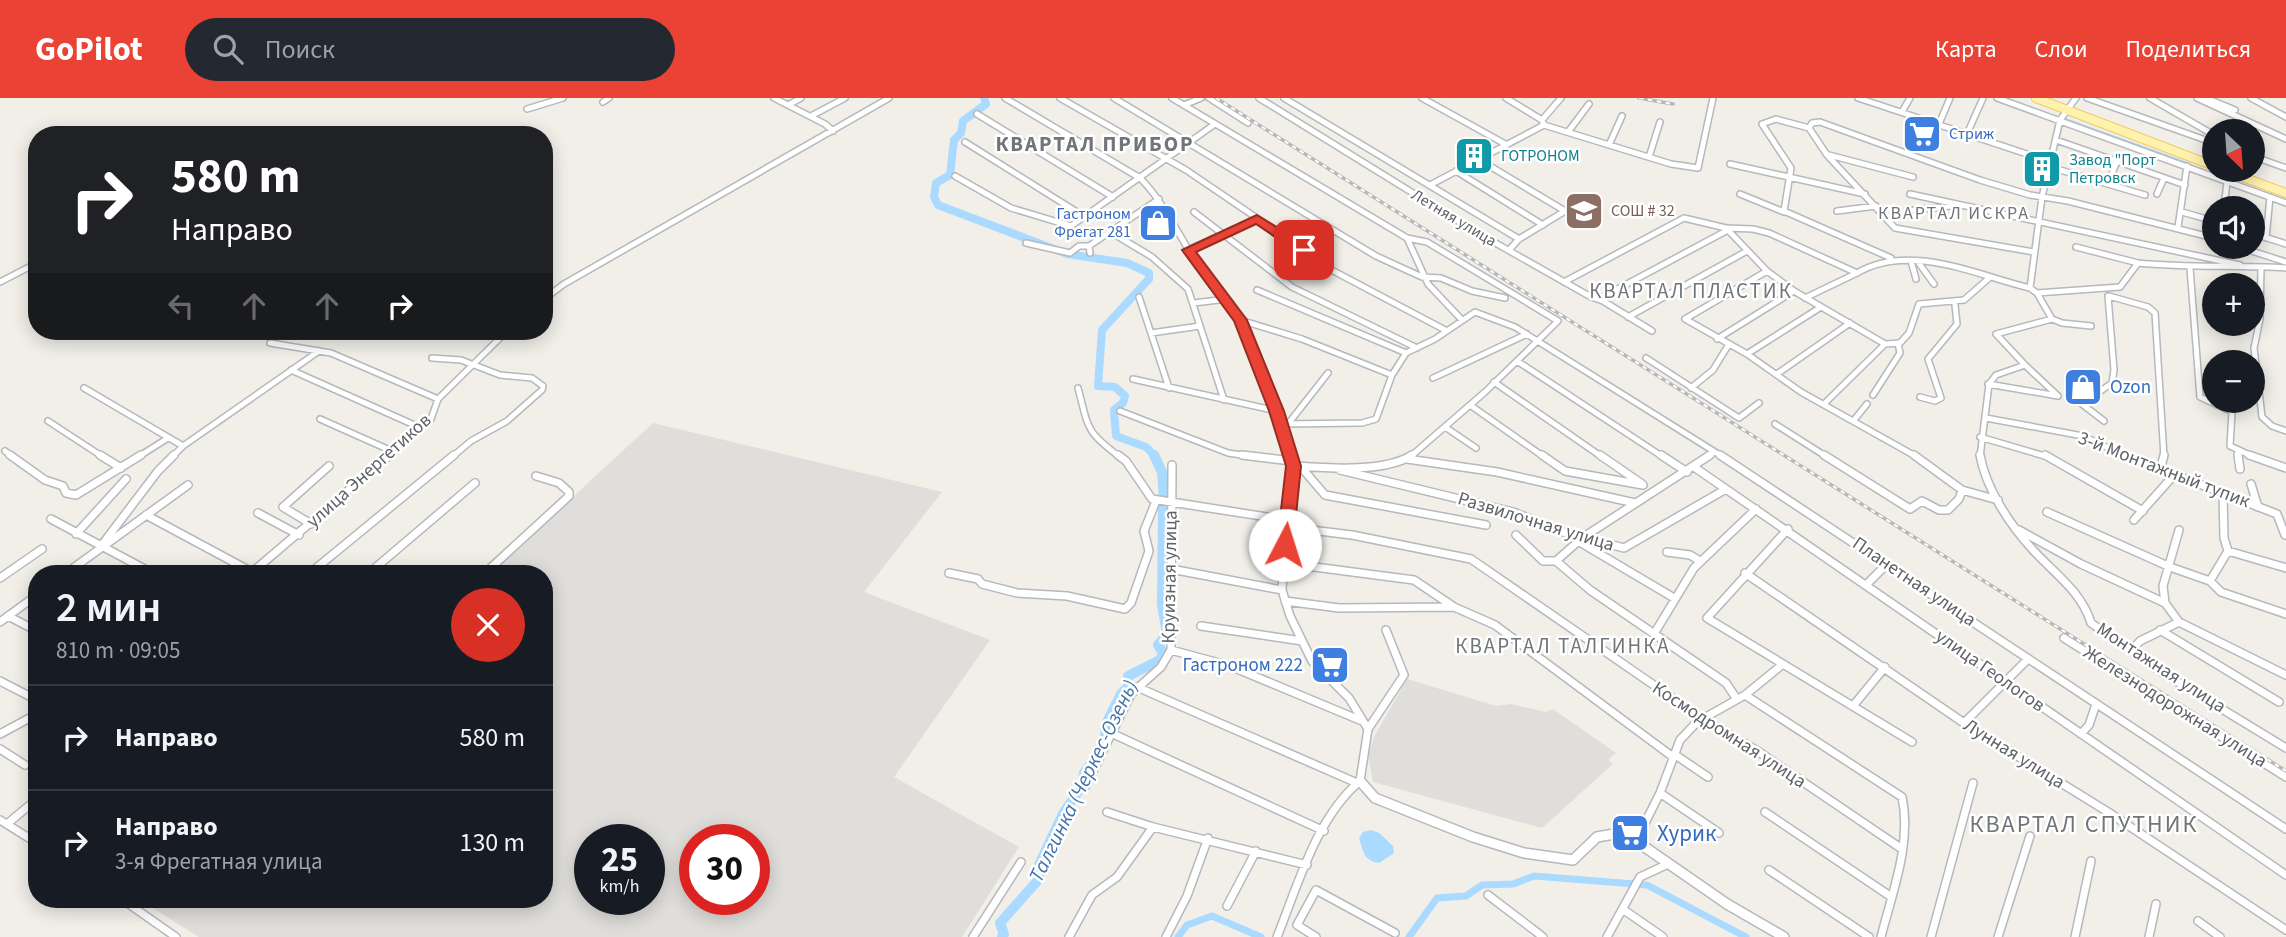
<!DOCTYPE html>
<html lang="ru">
<head>
<meta charset="utf-8">
<style>
	:root { --surface:#171b24; --page:#242831; --text:#f1f3f6; --muted:#9ea1a6; --line:#363941; --accent:#ea4335 }
	body { margin:0; font-family:"Source Sans 3",sans-serif; background:var(--page); color:var(--text); height:100vh; display:flex; flex-direction:column; font-size:26px; white-space:nowrap }
	* { box-sizing:border-box; margin:0 }
	p { font-size:23px; color:var(--muted) }
	.icon { flex:none; width:38px; height:38px; fill:none; stroke:currentColor; stroke-width:2; stroke-linecap:round; stroke-linejoin:round }
	.map { position:relative; flex:1; overflow:hidden }
	.sheet { position:absolute; left:28px; top:467px; width:525px; height:343px; display:flex; flex-direction:column; background:var(--surface); border-radius:28px; box-shadow:0 4px 18px #0003 }
	.sheet>* { flex:none }
	.banner { position:absolute; left:28px; top:28px; width:525px; height:214px; border-radius:28px; box-shadow:0 4px 18px #0003; background:#202124; color:#fff; overflow:hidden }
	.needle { width:46px; rotate:155deg }
	.fabs { position:absolute; left:2202px; top:21px; display:grid; gap:14px }
	.fabs a { display:grid; place-items:center; width:63px; height:63px; border-radius:50%; background:var(--surface); box-shadow:0 4px 18px #0003; font-size:35px }
	.speed { position:absolute; left:574px; top:726px; display:flex; gap:14px; font-size:35px; font-weight:700; text-align:center }
	.speed>* { display:grid; place-content:center; width:91px; height:91px; border-radius:50%; background:var(--surface); box-shadow:0 4px 18px #0003; line-height:1 }
	.speed small { font-size:18px; font-weight:400 }
	.speed .limit { border:10px solid #d22; background:#fff; color:#111 }
	.pin { position:absolute; display:grid; place-items:center; width:60px; height:60px; color:#fff; margin:-30px; border-radius:14px; box-shadow:0 4px 10px #0006 }
	.me { position:absolute; width:77px; margin:-38px; rotate:5deg; stroke-linejoin:round; filter:drop-shadow(0 0 5px #0008) }
	.turn { display:flex; align-items:center; gap:24px; height:147px; padding:0 28px; font-size:32px }
	.turn .icon { width:91px; height:91px; stroke-width:2.5 }
	.turn b { display:block; font-size:49px; line-height:60px }
	.lanes { display:flex; align-items:center; height:66px; padding:0 28px; background:#0003; justify-content:center; gap:35px; direction:ltr }
	.lanes .off { opacity:.35 }
	.round { display:grid; place-items:center; flex:none; width:74px; height:74px; border-radius:37px; background:var(--page) }
	.headline { display:flex; align-items:center; justify-content:space-between; height:119px; padding:0 28px }
	h1 { font-size:42px; font-weight:600; line-height:52px }
	ul { padding:0; list-style:none }
	li { display:flex; align-items:center; gap:21px; height:105px; padding:0 28px; border-top:2px solid var(--line) }
	li div { flex:1 }
	li b { display:block; font-size:26px }
	li em { font-style:normal }
	header { display:flex; align-items:center; gap:42px; box-sizing:border-box; height:98px; padding:0 35px; background:var(--accent); color:#fff }
	header strong { font-size:33px }
	nav { display:flex; gap:38px; margin-inline-start:auto; font-size:24px }
	.search { width:490px; height:63px; background:var(--page); display:flex; align-items:center; gap:18px; box-sizing:border-box; padding:0 24px; border-radius:38px; color:var(--muted); font-size:26px }
	.map>svg:first-child { display:block }
	.industrial { fill:#e0deda; fill-rule:evenodd }
	.water { fill:#aadaff }
	.lines { fill:none; stroke-linecap:round; stroke-linejoin:round }
	.canal-far1 { stroke:#aadaff; stroke-width:5 }
	.canal { stroke:#aadaff; stroke-width:7 }
	.river-far1 { stroke:#aadaff; stroke-width:8 }
	.river { stroke:#aadaff; stroke-width:10 }
	.minor-far1-casing { stroke:#b5b8bc; stroke-width:8 }
	.minor-casing { stroke:#b5b8bc; stroke-width:10 }
	.tertiary-casing { stroke:#b5b8bc; stroke-width:12 }
	.primary-casing { stroke:#f2c960; stroke-width:10 }
	.minor-far1 { stroke:#fff; stroke-width:5 }
	.minor { stroke:#fff; stroke-width:7 }
	.tertiary { stroke:#fff; stroke-width:9 }
	.primary { stroke:#fff2af; stroke-width:8 }
	.rail-casing { stroke:#b6b7b8; stroke-width:3.5 }
	.rail { stroke:#fff; stroke-width:2; stroke-dasharray:4.5; stroke-linecap:butt }
	.route { fill:#ea4335; stroke:#982c22; stroke-width:2 }
	.labels { text-anchor:middle; dominant-baseline:central; stroke-width:5; stroke-linejoin:round; paint-order:stroke }
	.far-shop-label { font-size:16px; fill:#366cbe; stroke:#fff; text-anchor:start }
	.far-culture-label { font-size:16px; fill:#0d838f; stroke:#fff; text-anchor:start }
	.far-education-label { font-size:16px; fill:#785e54; stroke:#fff; text-anchor:start }
	.far-street-label { font-size:16px; fill:#5f6368; stroke:#fff }
	.far-neighbourhood-label { font-size:18px; letter-spacing:2px; fill:#70757a; stroke:#fff }
	.shop-label { font-size:19px; fill:#366cbe; stroke:#fff; text-anchor:start }
	.street-label { font-size:19px; fill:#5f6368; stroke:#fff }
	.far-district-label { font-size:21px; font-weight:bold; letter-spacing:2px; fill:#70757a; stroke:#fff }
	.neighbourhood-label { font-size:21px; letter-spacing:2px; fill:#70757a; stroke:#fff }
	.water-label { font-size:21px; font-style:italic; fill:#4174aa; stroke:#fff }
	.near-shop-label { font-size:23px; fill:#366cbe; stroke:#fff; text-anchor:start }
	.near-neighbourhood-label { font-size:24px; letter-spacing:2px; fill:#70757a; stroke:#fff }
</style>
</head>
<body>
<header>
<strong>GoPilot</strong>
<div class="search"><svg class="icon" aria-label="search" viewBox="0 0 24 24"><circle cx="10" cy="10" r="6"/><path d="M15 15l6 6"/></svg>Поиск</div>
<nav><a>Карта</a><a>Слои</a><a>Поделиться</a></nav>
</header>
<div class="map">
<svg width="2286" height="839" viewBox="0 0 2286 839">
	<rect width="100%" height="100%" fill="#f1efe8"/>
	<path class="industrial" d="M653,325L942,394L864,494L990,542L894,679L1019,749L962,839H199L140,802H544V476H489ZM590,742H649V802H590ZM695,742H754V802H695Z
		M1407,581L1496,608L1511,606L1546,614L1553,611L1616,655L1608,662L1613,666L1542,730L1373,684L1368,657L1375,637Z"/>
	<path class="water" d="M1371,732L1379,735L1393,748L1394,755L1379,765C1364,763 1363,753 1359,740L1363,734Z"/>
	<g class="lines">
		<path class="canal-far1" d="M2061,21L2186,66"/>
		<path class="canal" d="M1178,839L1187,827L1212,818L1261,839
			M1409,839L1437,800L1466,798L1482,787L1513,786L1534,778L1647,787L1746,839"/>
		<path class="river-far1" d="M984,0L986,6L963,23L961,35L954,42L950,77L936,85L934,99L938,107L1067,156L1127,165L1149,175V181L1102,232L1098,288L1115,289L1125,298L1123,305L1114,312L1116,338L1146,349L1156,359"/>
		<path class="river" d="M1154,357L1162,374L1164,401
			M1002,839L1004,836L1000,825L1039,781V767L1064,714L1082,688L1084,675L1097,657L1105,639L1106,626L1121,596L1128,589V578L1160,562L1163,555L1158,547L1167,536L1162,506L1163,409"/>
		<g class="minor-far1-casing">
			<path id="minor-far1" d="M774,0L825,26L833,33
				M1005,0L1140,80C1163,103 1177,134 1194,161C1207,183 1227,198 1240,221C1262,264 1277,313 1290,359
				M1060,0L1186,72L1304,152L1307,159L1447,233
				M1114,0L1376,158L1422,179L1441,180L1472,193L1505,200
				M1172,0L1407,140L1427,144L1558,223L1485,294L1410,359
				M1209,0L1248,25
				M1259,0L1476,134L1591,199L1603,203L1652,233
				M1284,0L1519,141
				M1422,0L1507,47
				M1506,0L1542,22L1544,27
				M1858,0L2051,64
				M1997,0L2286,105
				M2087,0L2214,45
				M2150,0L2214,37
				M2197,0L2286,41
				M2206,0L2235,12
				M2251,0L2286,19
				M603,4L609,0
				M788,7L801,0
				M1184,7L1201,0
				M527,11L563,0
				M1902,14L1910,0
				M977,16L1113,99
				M811,18L845,0
				M1542,22L1561,0
				M1939,26L1950,0
				M1809,30L1812,25L1820,24L1980,82L2030,97L2068,103L2214,140
				M1809,30L1827,57L1895,130L2034,154
				M1809,30L1776,21L1762,26L1791,70L1784,113L1891,160
				M1568,34L1589,6
				M1967,36L1983,0
				M2056,42L2185,87
				M965,44L1085,119
				M1609,47L1622,18
				M1829,57L1913,79
				M2252,58L2286,70
				M1649,59L1660,24
				M1478,61L1565,113L1519,141L1509,152
				M1730,66L1865,96
				M2050,69L2145,97
				M1456,73L1543,127
				M955,78L1011,110L1071,128L1215,26
				M2108,86L2117,63
				M1430,87L1544,27L1671,66L1698,70L1713,0
				M1740,96L1784,114
				M1910,96L2240,167
				M2157,96L2164,80
				M2224,110L2227,84
				M1914,112L1951,108
				M1837,113L1876,108
				M1194,114L1292,189L1417,250
				M2182,114L2214,123
				M2178,129L2187,68
				M1726,130L1767,173L1794,193L1885,246L1900,245L1909,235L1919,206L1964,202L1988,181
				M1109,133L1152,159L1188,191L1224,302
				M2252,135L2286,146
				M1407,140L1428,186L1462,222
				M2266,140L2270,99
				M1026,145L1070,155L1079,148H1089
				M2076,149L2138,165
				M2239,149L2286,164
				M1188,152L1257,121
				M1090,155L1089,148L1159,101
				M1911,163L1916,181
				M1918,164L1934,186
				M2190,170L2200,299L2232,314L2230,348L2254,359
				M2261,170L2260,221L2254,250L2262,319L2272,328L2286,333
				M1767,173L1685,221L1747,256L1801,294L1917,359
				M0,184L37,165
				M1564,184L1684,120L1726,130L1753,131L1769,135L1857,175C1909,144 1976,177 2030,190
				M1257,192L1406,255
				M2037,195L2120,189L2138,165C2188,170 2236,167 2286,170
				M2109,198L2148,209L2155,215L2164,359
				M1139,199L1169,290
				M1805,200L1857,175
				M544,201L564,186L889,0
				M1599,201L1726,133
				M1194,205L1227,201
				M1628,219L1747,153
				M2052,221L2062,225L2091,228
				M1240,222L1302,241L1392,277
				M1151,235L1200,228
				M1717,241L1794,193
				M270,245L331,255L438,301
				M1747,256L1821,209
				M432,260L461,262L500,277L532,280L543,288L542,292L507,323L471,343L452,359
				M1646,260L1739,320L1759,305
				M1517,263L1663,359
				M291,272L421,330
				M1777,276L1850,225
				M1433,280L1527,236
				M1133,281L1277,313
				M1494,284L1602,359
				M1988,286L2058,298L2025,267
				M84,290L183,348
				M1078,290C1089,331 1085,333 1120,359
				M1691,290L1713,272L1729,246
				M1873,297L1900,255L1898,245
				M1920,299L1935,303L1941,300L1928,261L1957,226L1955,207
				M1824,306L1885,246
				M1470,307L1544,359
				M1120,313L1228,355L1256,359
				M1986,320L2083,338L2128,359
				M320,321L394,354
				M1854,322L1867,306
				M48,323L103,359
				M2104,323L2082,306L2112,285L2114,272L2108,198
				M1281,326L1362,325L1376,321L1392,277L1406,255L1435,241L1475,214L1515,229L1723,359
				M1288,326L1328,275
				M1775,326L1827,359
				M1445,329L1476,350
				M1980,339L2048,359
				M5,353L13,359
				M2238,354L2239,359
				M138,359L168,340
				M172,359L183,348L319,253
				M388,359L431,321L438,301L507,233
				M1707,359L1714,354
				M1980,359L1989,286L1996,277L2025,267L1996,236L2052,221L2037,195L2030,190L2042,99L2060,22L2076,0"/>
		</g>
		<g class="minor-casing">
			<path id="minor" d="M10,357L45,382L63,388L66,395L76,397L141,357
				M100,357L121,370
				M1118,357L1126,363L1152,401L1286,422
				M1242,357L1292,363
				M1542,357L1565,373L1643,387
				M1600,357L1642,386
				M1661,357L1687,374
				M1710,357L1582,440L1556,463L1590,492L1726,585L1736,600
				M1720,357L2286,731
				M1824,357L1910,411L1922,403L1939,412H1948L1959,401L1962,392
				M1914,357L1962,392L1998,402
				M1980,357C1986,391 2010,427 2033,452C2054,475 2082,494 2091,525L2163,575L2286,650
				M2045,357L2143,413
				M2124,357L2277,416L2285,437
				M2238,357L2240,371
				M2249,357L2286,370
				M1407,361L1497,374L1635,405
				M1293,368C1325,370 1385,375 1412,357
				M1301,369L1325,397L1486,427
				M1694,369L2286,777
				M1340,372L1513,414L1563,434L1624,450L1726,391
				M2160,373L2164,357
				M2251,386L2258,409
				M2223,396L2224,440L2228,453
				M2047,414L2170,469L2210,483L2228,453L2286,470
				M258,415L299,437
				M146,417L252,474
				M51,421L154,476
				M2134,422L2174,377
				M311,426L283,409L329,368
				M1286,429L1352,437L1471,461L1703,621L1756,652L1902,751
				M2019,432L2081,466L2165,505L2179,524L2286,577
				M76,436L126,381
				M1516,437L1543,463H1556
				M1578,443L1674,500
				M101,448L158,373L174,357
				M1667,454L1690,457L1700,463
				M1284,465L1414,482L1454,509
				M1171,471L1282,492
				M949,475L978,481L982,486L1017,495L1067,498L1125,511L1131,505L1149,453L1144,433L1156,403
				M1745,475L1964,625L2108,714L2286,832
				M65,476L188,387
				M250,476L390,357
				M309,476L454,357
				M368,476L475,385
				M484,476L569,398V394L559,385L536,378
				M0,480L42,451
				M2210,483L2221,494L2286,516
				M1867,486L1887,466
				M1285,503L1339,510L1454,509L1495,527L1673,659
				M2165,505L2163,488L2179,432
				M8,518L37,533
				M0,524L37,497
				M1201,528L1302,543
				M2160,532L2279,604
				M1654,536L1694,470L1756,411
				M2064,540L2286,679
				M1171,552L1230,568L1362,623
				M2131,553L2140,543L2179,524
				M1783,566L1912,644
				M0,583L37,602
				M1137,589L1357,685
				M1745,597L1902,699C1912,745 1892,795 1881,839
				M1853,608L1885,569
				M1964,625L2028,561
				M1368,631L1404,577L1386,532
				M1111,635L1324,733
				M0,636L37,616
				M2081,636L2089,627L2096,606
				M0,651L25,667
				M1674,656L1708,679
				M1085,689L1131,596L1161,569L1171,552L1172,367
				M1660,695L1719,735
				M1107,714L1153,729L1307,767
				M1765,714L1890,798
				M0,722L37,745
				M7,726L37,701
				M1636,743L1660,695L1680,642L1697,624L1745,597L1783,566L1707,520L1788,431
				M1769,772L1869,839
				M1488,797L1543,839
				M123,802L176,839
				M1227,808L1256,753
				M1624,812L1663,839
				M2198,823L2220,839
				M973,839L1021,764
				M1069,839L1092,797L1117,779L1153,729
				M1166,839L1187,798L1208,740
				M1277,839C1298,787 1316,720 1360,683L1368,631L1349,600L1312,563L1290,518L1282,492L1286,422L1293,368L1290,357
				M1316,839L1297,827L1316,792L1395,835
				M1607,839L1640,779L1668,766
				M1931,839L1973,685
				M1998,839L2030,738
				M2075,839L2091,763
				M2149,839L2156,806"/>
		</g>
		<g class="tertiary-casing">
			<path id="tertiary" d="M1360,683L1375,700L1473,739L1524,755L1573,762L1597,739L1614,736L1636,743L1727,806L1784,839"/>
		</g>
		<g class="primary-casing">
			<path id="primary" d="M2036,0L2214,68
				M2224,72L2286,95"/>
		</g>
		<use href="#minor-far1" class="minor-far1"/>
		<use href="#minor" class="minor"/>
		<use href="#tertiary" class="tertiary"/>
		<use href="#primary" class="primary"/>
		<g class="rail-casing">
			<path id="rail" d="M1216,0L2286,673
				M1639,0L1673,6"/>
		</g>
		<use href="#rail" class="rail"/>
	</g>
	<path class="route" d="M1257,117L1309,149V155H1299L1256,126L1196,154L1247,222L1284,313L1301,368L1293,447L1285,453L1277,447L1286,368L1269,313L1234,223L1182,152Z"/>
	<defs>
		<g id="supermarket-square" transform="scale(2.0125)"><rect x="-9" y="-9" width="18" height="18" rx="4" fill="#3f7fe0" stroke="#fff"/><path d="M-6-5.5h2.5l.6 2H6L4.5 2H-2.5L-4.4-4H-6ZM-1.5 3.2a1.3 1.3 0 1 0 .1 0ZM3 3.2a1.3 1.3 0 1 0 .1 0Z" fill="#fff"/></g>
		<g id="building-square" transform="scale(2.0125)"><rect x="-9" y="-9" width="18" height="18" rx="4" fill="#0f9aa8" stroke="#fff"/><path d="M-4-6H4V6H1V3H-1V6H-4ZM-2.5-4.3h1.7v1.8h-1.7ZM.8-4.3h1.7v1.8H.8ZM-2.5-1h1.7V.8h-1.7ZM.8-1h1.7V.8H.8Z" fill="#fff"/></g>
		<g id="school-square" transform="scale(2.0125)"><rect x="-9" y="-9" width="18" height="18" rx="4" fill="#8d6e63" stroke="#fff"/><path d="M0-5L7-2L0 1L-7-2ZM-4 1L0 2.5L4 1V4Q0 6-4 4Z" fill="#fff"/></g>
		<g id="shop-square" transform="scale(2.0125)"><rect x="-9" y="-9" width="18" height="18" rx="4" fill="#3f7fe0" stroke="#fff"/><path d="M-5-2.5h2.3a2.7 3.5 0 0 1 5.4 0H5L5.5 6h-11ZM-1.5-2.5h3a1.5 2.3 0 0 0-3 0Z" fill="#fff"/></g>
	</defs>
	<g fill-rule="evenodd">
		<use href="#supermarket-square" x="1922" y="36"/>
		<use href="#building-square" x="1474" y="58"/>
		<use href="#building-square" x="2042" y="71"/>
		<use href="#school-square" x="1584" y="113"/>
		<use href="#shop-square" x="1158" y="125"/>
		<use href="#shop-square" x="2083" y="289"/>
		<use href="#supermarket-square" x="1330" y="567"/>
		<use href="#supermarket-square" x="1630" y="735"/>
	</g>
	<g class="labels">
		<g class="far-shop-label">
			<text x="1949" y="36">Стриж</text>
			<text x="1131" y="116" text-anchor="end">Гастроном<tspan x="1131" dy="18">Фрегат 281</tspan></text>
		</g>
		<g class="far-culture-label">
			<text x="1501" y="58">ГОТРОНОМ</text>
			<text x="2069" y="62">Завод "Порт<tspan x="2069" dy="18">Петровск</tspan></text>
		</g>
		<g class="far-education-label">
			<text x="1611" y="113">СОШ # 32</text>
		</g>
		<g class="far-street-label">
			<text transform="translate(1454 120) rotate(31)">Летняя улица</text>
		</g>
		<g class="far-neighbourhood-label">
			<text x="1954" y="115">КВАРТАЛ ИСКРА</text>
		</g>
		<g class="shop-label">
			<text x="2110" y="289">Ozon</text>
			<text x="1303" y="567" text-anchor="end">Гастроном 222</text>
		</g>
		<g class="street-label">
			<text transform="translate(2164 372) rotate(21)">3-й Монтажный тупик</text>
			<text transform="translate(369 373) rotate(-42)">улица Энергетиков</text>
			<text transform="translate(1536 424) rotate(17)">Развилочная улица</text>
			<text transform="translate(1170 479) rotate(-89)">Круизная улица</text>
			<text transform="translate(1914 484) rotate(34)">Планетная улица</text>
			<text transform="translate(2161 570) rotate(33)">Монтажная улица</text>
			<text transform="translate(1990 573) rotate(35)">улица Геологов</text>
			<text transform="translate(2175 609) rotate(32)">Железнодорожная улица</text>
			<text transform="translate(1729 637) rotate(33)">Космодромная улица</text>
			<text transform="translate(2014 656) rotate(32)">Лунная улица</text>
		</g>
		<g class="far-district-label">
			<text x="1095" y="46">КВАРТАЛ ПРИБОР</text>
		</g>
		<g class="neighbourhood-label">
			<text x="1691" y="193">КВАРТАЛ ПЛАСТИК</text>
			<text x="1563" y="548">КВАРТАЛ ТАЛГИНКА</text>
		</g>
		<g class="water-label">
			<text transform="translate(1083 683) rotate(-64)">Талгинка (Черкес-Озень)</text>
		</g>
		<g class="near-shop-label">
			<text x="1657" y="735">Хурик</text>
		</g>
		<g class="near-neighbourhood-label">
			<text x="2084" y="726">КВАРТАЛ СПУТНИК</text>
		</g>
	</g>
</svg>
<div class="fabs">
<a><svg class="needle" viewBox="-14 -14 28 28"><path d="M0-13l5 13h-10z" fill="#e53935"/><path d="M0 13l5-13h-10z" fill="#9ea1a6"/></svg></a>
<a><svg class="icon" aria-label="sound" viewBox="0 0 24 24"><path d="M4 9h4l5-4v14l-5-4H4zM17 9q2 3 0 6"/></svg></a>
<a>+</a>
<a>−</a>
</div>
<div class="speed"><div>25<small>km/h</small></div><div class="limit">30</div></div>
<div class="pin" style="left:1304px;top:152px;background:#d93025"><svg class="icon" aria-label="arrive" viewBox="0 0 24 24"><path d="M6 21V4h12l-3 4 3 4H6"/></svg></div>
<svg class="me" style="left:1285px;top:447px" viewBox="-20 -20 40 40"><circle r="19" fill="#fff"/><path d="M0-13L10 11 0 6-10 11z" fill="#ea4335"/></svg>
<div class="banner">
<div class="turn"><svg class="icon" aria-label="right" viewBox="0 0 24 24"><path d="M7 20v-9h11M14 6l5 5-5 5"/></svg><div><b>580 m</b>Направо</div></div>
<div class="lanes"><svg class="icon off" aria-label="left" viewBox="0 0 24 24"><path d="M17 20v-9H6M10 6l-5 5 5 5"/></svg><svg class="icon off" aria-label="ahead" viewBox="0 0 24 24"><path d="M12 20V5M6 11l6-6 6 6"/></svg><svg class="icon off" aria-label="ahead" viewBox="0 0 24 24"><path d="M12 20V5M6 11l6-6 6 6"/></svg><svg class="icon" aria-label="right" viewBox="0 0 24 24"><path d="M7 20v-9h11M14 6l5 5-5 5"/></svg></div>
</div>
<section class="sheet">
<div class="headline"><div><h1>2 мин</h1><p>810 m · 09:05</p></div><a class="round" style="background:#d93025;color:#fff"><svg class="icon" aria-label="close" viewBox="0 0 24 24"><path d="M6 6l12 12M18 6L6 18"/></svg></a></div>
<ul>
<li><svg class="icon" aria-label="right" viewBox="0 0 24 24"><path d="M7 20v-9h11M14 6l5 5-5 5"/></svg><div><b>Направо</b></div><em>580 m</em></li>
<li><svg class="icon" aria-label="right" viewBox="0 0 24 24"><path d="M7 20v-9h11M14 6l5 5-5 5"/></svg><div><b>Направо</b><p>3-я Фрегатная улица</p></div><em>130 m</em></li>
</ul>
</section>
</div>
</body>
</html>
